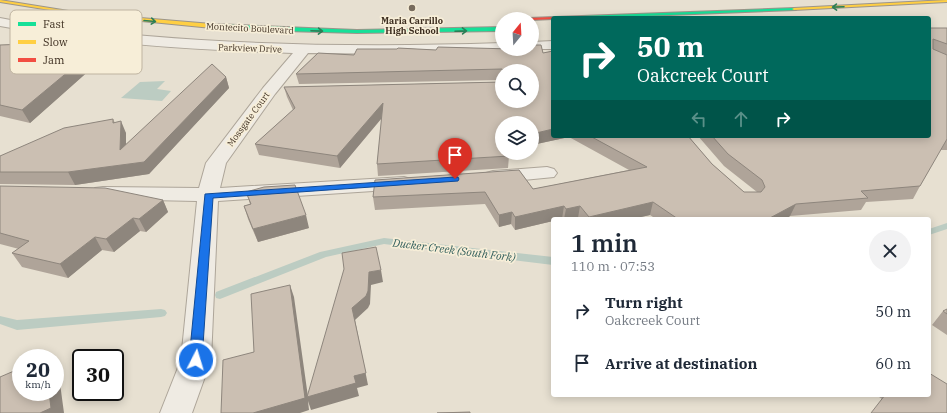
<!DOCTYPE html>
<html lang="en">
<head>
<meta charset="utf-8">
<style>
	:root { --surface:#fff; --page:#f2f2f3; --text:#1f2937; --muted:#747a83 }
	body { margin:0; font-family:"IBM Plex Serif",serif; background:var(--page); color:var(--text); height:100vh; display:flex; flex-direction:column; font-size:15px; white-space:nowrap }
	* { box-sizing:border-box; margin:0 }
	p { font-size:13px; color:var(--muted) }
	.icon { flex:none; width:22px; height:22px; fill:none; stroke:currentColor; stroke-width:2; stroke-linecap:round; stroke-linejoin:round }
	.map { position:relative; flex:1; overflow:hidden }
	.sheet { position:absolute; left:551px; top:217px; width:380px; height:180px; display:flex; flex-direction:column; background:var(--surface); border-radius:4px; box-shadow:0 2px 10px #0003 }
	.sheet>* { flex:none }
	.guide { position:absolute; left:551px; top:16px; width:380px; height:122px; border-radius:4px; box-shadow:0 2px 10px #0003; background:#00695c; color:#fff; overflow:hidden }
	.needle { width:26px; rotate:18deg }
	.controls { position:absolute; left:495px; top:12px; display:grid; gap:8px }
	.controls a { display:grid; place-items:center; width:44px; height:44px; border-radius:50%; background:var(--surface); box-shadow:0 2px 10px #0003; font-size:20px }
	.speed { position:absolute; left:12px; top:349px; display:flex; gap:8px; font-size:20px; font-weight:700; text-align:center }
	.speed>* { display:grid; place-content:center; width:52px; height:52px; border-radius:50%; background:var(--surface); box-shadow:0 2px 10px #0003; line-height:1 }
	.speed small { font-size:10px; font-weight:400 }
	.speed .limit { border:2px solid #111; border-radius:6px; background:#fff; color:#111 }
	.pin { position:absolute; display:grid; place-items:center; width:34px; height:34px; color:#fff; margin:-41px -17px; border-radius:50% 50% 50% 0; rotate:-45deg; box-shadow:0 0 4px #0007 }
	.pin .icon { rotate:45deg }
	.me { position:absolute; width:44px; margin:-22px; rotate:5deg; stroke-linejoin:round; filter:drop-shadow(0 0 3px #0008) }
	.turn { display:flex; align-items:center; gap:14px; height:84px; padding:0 20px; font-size:18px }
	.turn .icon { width:52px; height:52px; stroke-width:2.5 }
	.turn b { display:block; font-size:28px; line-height:34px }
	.lanes { display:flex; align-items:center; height:38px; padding:0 20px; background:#0003; justify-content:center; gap:20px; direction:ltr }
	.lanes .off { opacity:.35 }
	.round { display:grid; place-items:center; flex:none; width:42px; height:42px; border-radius:21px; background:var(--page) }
	.overview { display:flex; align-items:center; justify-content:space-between; height:68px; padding:0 20px }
	h1 { font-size:24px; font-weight:600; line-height:30px }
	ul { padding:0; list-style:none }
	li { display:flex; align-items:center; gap:12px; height:52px; padding:0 20px }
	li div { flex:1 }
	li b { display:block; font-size:15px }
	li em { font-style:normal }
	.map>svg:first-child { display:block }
	.water { fill:#bcccc2 }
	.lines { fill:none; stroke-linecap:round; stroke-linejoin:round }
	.stream { fill:#bcccc2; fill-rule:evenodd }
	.street-casing { stroke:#ada599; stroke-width:2 }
	.fast-casing { stroke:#9c958a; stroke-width:2 }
	.slow-casing { stroke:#9c958a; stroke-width:2 }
	.jam-casing { stroke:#9c958a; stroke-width:2 }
	.street { fill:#efebe3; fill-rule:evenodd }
	.fast { fill:#16e098; fill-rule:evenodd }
	.slow { fill:#ffcf43; fill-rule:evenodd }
	.jam { fill:#f24e42; fill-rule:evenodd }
	.wall { fill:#afa499 }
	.shaded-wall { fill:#8e867d }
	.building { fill:#cbbfb2; stroke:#8e867d }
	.oneway { stroke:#2b7e56 }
	.route { fill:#1a73e8; stroke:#114b97 }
	.poi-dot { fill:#786c5e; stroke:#f7eed8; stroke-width:1.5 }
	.labels { text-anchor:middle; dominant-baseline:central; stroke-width:3.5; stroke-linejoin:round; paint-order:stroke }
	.far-poi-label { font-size:9px; font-weight:bold; fill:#3d2e20; stroke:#f7eed8 }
	.far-street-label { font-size:9px; fill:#3d2e20; stroke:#f7eed8 }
	.water-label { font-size:11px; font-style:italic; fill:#2f5d5a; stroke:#f7eed8 }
	.key { fill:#f7eed8; stroke:#bfb4a1; stroke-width:1 }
	.key-label { font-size:11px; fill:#3d2e20 }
</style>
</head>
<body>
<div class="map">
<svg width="947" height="413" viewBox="0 0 947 413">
	<rect width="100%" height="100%" fill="#e7e0d1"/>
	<path class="water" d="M165,81L157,89L171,91L162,101L121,98L140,82Z"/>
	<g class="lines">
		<path class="stream" d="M947,223V229L929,235V229Z
			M384,238L553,257V265L384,244L326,257L220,299L216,298L215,295L216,292L320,252Z
			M161,309L165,310L167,313L165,316L161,317L17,330L0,324V316L17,320Z"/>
		<g class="street-casing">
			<path id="street" d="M0,18C49,28 98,32 147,36C266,46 384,47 502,43V49H507L502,51L409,54L308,53L275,94L226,163L220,188L404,177L411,179L414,183L411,187L404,189L218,201L211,360L192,413H160L181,360L197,201L103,199L95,198L92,193L95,188L103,187L199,188L206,163L209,159L263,88L293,53C196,50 96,44 0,26Z
				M553,41V49H528H532V42Z
				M547,167L554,169L557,173L554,177L493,183L486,181L483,177L486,173L493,171Z"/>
		</g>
		<g class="fast-casing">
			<path id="fast" d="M794,8H796V10L594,18H553L555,17Z
				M212,24L357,30L502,27V31L357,33L285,31L210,27L209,26Z"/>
		</g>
		<g class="slow-casing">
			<path id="slow" d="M0,0L81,13L212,24L215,26L212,28L81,15L0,2Z
				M947,0V2L794,10L792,9L794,8Z"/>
		</g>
		<g class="jam-casing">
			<path id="jam" d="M553,17L555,18H553V19L532,20V19H527L529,18Z"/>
		</g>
		<use href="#street" class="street"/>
		<use href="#fast" class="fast"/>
		<use href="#slow" class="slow"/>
		<use href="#jam" class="jam"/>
	</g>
	<path class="wall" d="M929,28H947V150H940L920,186L913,199L866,202L861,210L790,216L786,219H656L650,215L632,219H579L578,218L574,219H553V221L515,230L511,224L499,227L485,204L375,210L373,197L375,180L519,170L533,189L629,170L569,137L532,145V123H502V153H516L508,155L509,156L508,168L378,176L377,164L382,118L340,168L259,155L255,144L293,110L287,97L284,87L502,82V101H532V71H502V80L299,84L296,74L318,53L354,55L357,49H397L398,48L436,50L438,47L511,49H532V45H541L543,53L553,51V136H688L712,164L744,192H757L724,166L698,136H929Z
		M105,41L110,52L30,123L0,116V45Z
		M226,77L229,88L149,174L75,185L0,184V156L113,119L115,123L126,133V144Z
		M0,186L163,200L168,212L146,232L140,231L114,252L102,250L68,278L22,267L12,253L19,249L0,244Z
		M246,192L309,228L258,242L248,219L244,206L250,204Z
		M947,309V335L932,325L943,311Z
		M876,395H929L882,399Z"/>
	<path class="shaded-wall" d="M105,41L110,52L30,123L22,110Z
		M226,77L229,88L149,174L75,185L68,172L144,162Z
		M383,103L385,114L340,168L337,156Z
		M121,121L126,133V162L120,150Z
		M553,129V136H569V137L532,145V134Z
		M501,145H502V153H516V154L501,157Z
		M163,200L168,212L146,232L139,219Z
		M653,202L650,215L632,219H589V217Z
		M796,204L790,216L786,219H768Z
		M564,206L562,219H553V221L515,230V217Z
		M580,206L578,218L574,219H564L566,209Z
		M512,212L511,224L499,227V215Z
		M306,215L309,228L258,242L253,229Z
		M133,218L140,231L114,252L106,239Z
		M95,237L102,250L68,278L60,264Z
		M381,270L383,282L371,285L370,304L368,308L355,320L368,385L357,388L359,396L311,410L308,401L309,410L300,413H253L290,285L294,297L308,397L354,376L352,308L369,272Z
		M55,371L59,376L64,413H40L49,392H55Z"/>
	<path class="building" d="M929,28H947V44L933,39V49L947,55V139L920,186L861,191L868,198L796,204L768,219H678L653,202L589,217L580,206L566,209L564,206L515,217L512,212L499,215L485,192L373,197L375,180L519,170L533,189L647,167L590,136H688L712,164L744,192H761L765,187L762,180L728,154L712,136H929Z
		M105,41L22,110L0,105V45Z
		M532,45H541L543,53L553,51V129L532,134V123H502V145H501L502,147V153H507L509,156L377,164L383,103L337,156L255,144L295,108L284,87L502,82V101H532V71H504L502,69L296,74L318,53L354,55L357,49H397L398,48L436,50L438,47L511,49H532Z
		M212,64L226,77L144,162L68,172H0V156L64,128L113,119V123L121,121L120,150Z
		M295,185L306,215L253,229L244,206L251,204L246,192L264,187Z
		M0,186L105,188L163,200L139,219L133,218L106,239L95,237L60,264L12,253L29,241L0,233Z
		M376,247L381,270L369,272L368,291L366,296L352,308L366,373L354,376L356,383L307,397L344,269L342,253Z
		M290,285L305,398L253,413H221L223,360L254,352L251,294Z
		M947,309V314L943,311Z
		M21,368V392H49L51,408L40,413H0V377Z
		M929,373L947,384V413H871L885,395H929Z
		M470,412V413H437Z"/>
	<defs><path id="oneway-shaft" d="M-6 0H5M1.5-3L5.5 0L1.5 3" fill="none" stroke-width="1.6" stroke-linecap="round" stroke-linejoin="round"/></defs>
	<g class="oneway">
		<use href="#oneway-shaft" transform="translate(838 7) rotate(178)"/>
		<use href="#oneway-shaft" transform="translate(150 21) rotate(5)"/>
		<use href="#oneway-shaft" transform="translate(317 31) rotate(2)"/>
		<use href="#oneway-shaft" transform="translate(461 31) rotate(-2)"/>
	</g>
	<path class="route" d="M455,177H458L459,179L458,181L213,198L202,360L200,364L196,366L191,364L189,360L205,194Z"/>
	<circle class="poi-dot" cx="412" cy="8" r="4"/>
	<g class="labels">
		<g class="far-poi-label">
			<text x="412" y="20">Maria Carrillo<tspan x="412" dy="10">High School</tspan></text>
		</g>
		<g class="far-street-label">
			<text transform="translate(250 28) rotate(3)">Montecito Boulevard</text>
			<text transform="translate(250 48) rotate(2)">Parkview Drive</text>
			<text transform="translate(248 119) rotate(-54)">Mossgate Court</text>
		</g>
		<g class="water-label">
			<text transform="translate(454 250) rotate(7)">Ducker Creek (South Fork)</text>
		</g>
	</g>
	<rect x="10" y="10" width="132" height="64" rx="6" class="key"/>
	<rect x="18" y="22" width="18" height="4" fill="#16e098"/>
	<rect x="18" y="40" width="18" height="4" fill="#ffcf43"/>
	<rect x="18" y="58" width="18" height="4" fill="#f24e42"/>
	<g class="key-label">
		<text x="43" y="28">Fast</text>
		<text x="43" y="46">Slow</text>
		<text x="43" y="64">Jam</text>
	</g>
</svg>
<div class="controls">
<a><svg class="needle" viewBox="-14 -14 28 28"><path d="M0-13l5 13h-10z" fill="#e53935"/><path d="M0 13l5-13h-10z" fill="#747a83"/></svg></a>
<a><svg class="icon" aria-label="search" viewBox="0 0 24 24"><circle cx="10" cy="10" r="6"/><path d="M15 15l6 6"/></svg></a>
<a><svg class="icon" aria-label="layers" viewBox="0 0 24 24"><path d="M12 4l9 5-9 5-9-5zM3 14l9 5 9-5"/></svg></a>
</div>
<div class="speed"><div>20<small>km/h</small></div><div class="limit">30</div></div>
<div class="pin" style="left:455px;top:179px;background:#d93025"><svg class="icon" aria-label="arrive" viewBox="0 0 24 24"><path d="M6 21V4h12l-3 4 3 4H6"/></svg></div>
<svg class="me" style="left:196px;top:360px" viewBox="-20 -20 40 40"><circle r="17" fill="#1a73e8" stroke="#fff" stroke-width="3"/><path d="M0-11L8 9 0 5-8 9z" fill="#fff"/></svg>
<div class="guide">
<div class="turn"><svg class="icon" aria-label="right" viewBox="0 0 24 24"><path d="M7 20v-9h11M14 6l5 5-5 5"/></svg><div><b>50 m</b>Oakcreek Court</div></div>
<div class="lanes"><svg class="icon off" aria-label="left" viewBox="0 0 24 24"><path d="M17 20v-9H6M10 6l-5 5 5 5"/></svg><svg class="icon off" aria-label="ahead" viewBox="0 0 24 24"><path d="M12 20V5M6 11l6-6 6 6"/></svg><svg class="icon" aria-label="right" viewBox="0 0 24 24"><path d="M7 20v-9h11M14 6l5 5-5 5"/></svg></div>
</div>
<section class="sheet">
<div class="overview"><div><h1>1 min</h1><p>110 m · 07:53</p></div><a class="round"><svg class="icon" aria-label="close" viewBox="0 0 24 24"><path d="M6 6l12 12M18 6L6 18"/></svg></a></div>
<ul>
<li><svg class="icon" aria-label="right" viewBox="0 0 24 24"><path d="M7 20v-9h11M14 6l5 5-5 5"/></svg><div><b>Turn right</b><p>Oakcreek Court</p></div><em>50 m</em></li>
<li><svg class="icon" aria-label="arrive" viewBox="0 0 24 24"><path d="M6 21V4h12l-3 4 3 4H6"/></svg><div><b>Arrive at destination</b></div><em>60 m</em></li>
</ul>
</section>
</div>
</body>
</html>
